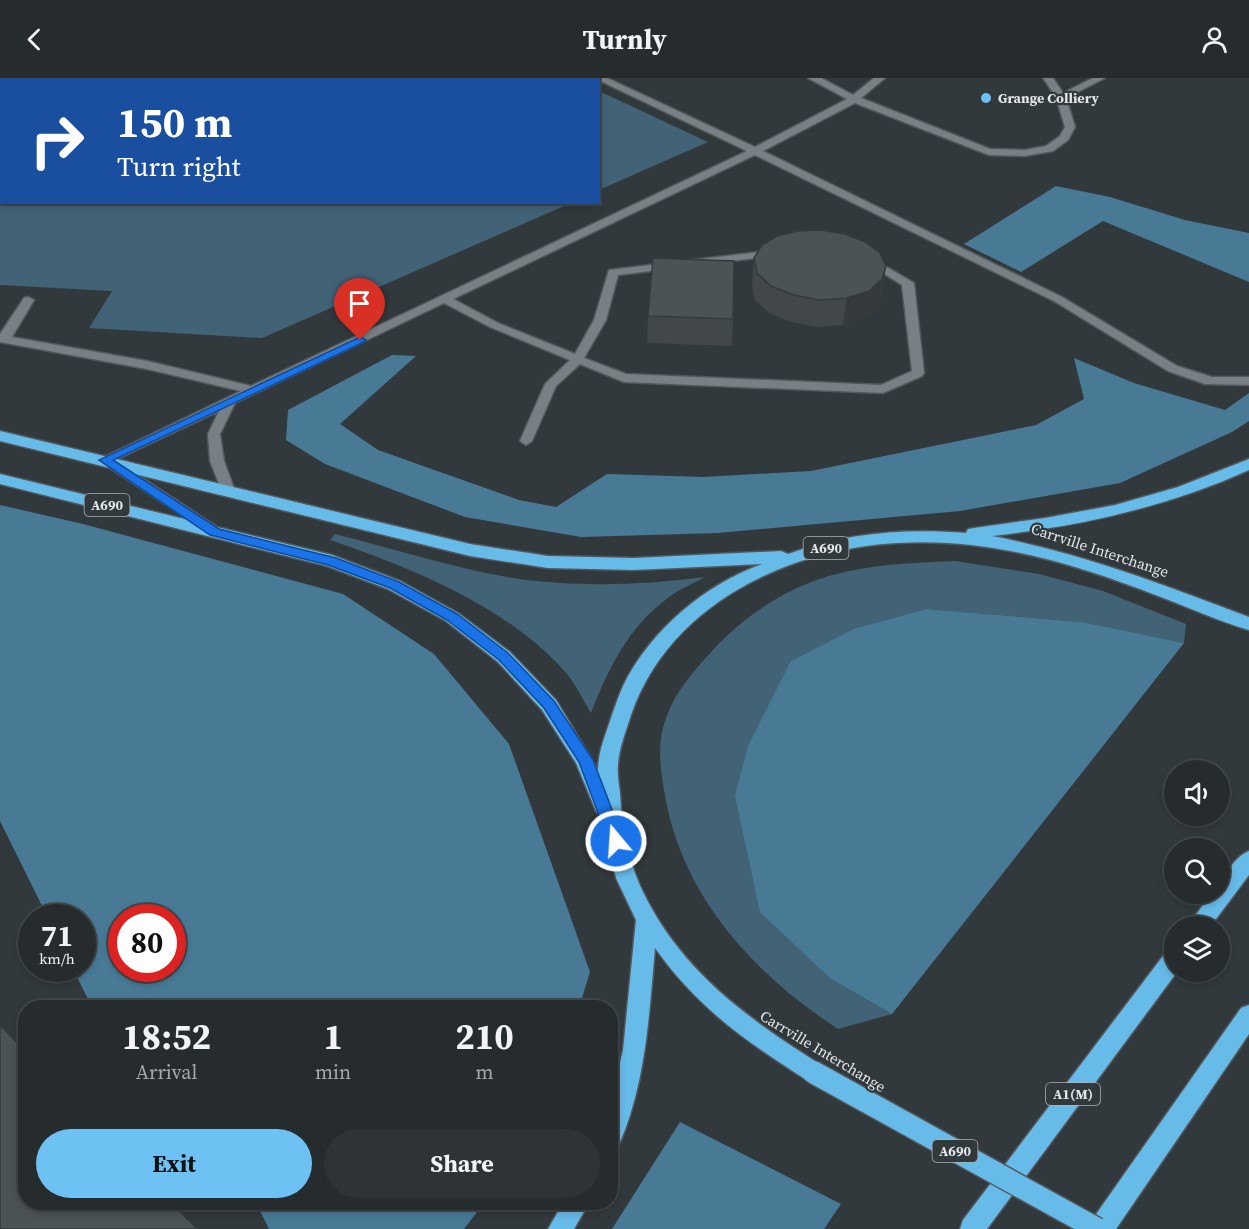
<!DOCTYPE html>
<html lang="en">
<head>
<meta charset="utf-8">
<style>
	:root { --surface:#262b2e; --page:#2e3336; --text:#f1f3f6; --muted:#a4a7aa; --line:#42474a; --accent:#6dc2f3 }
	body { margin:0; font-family:"Source Serif 4",serif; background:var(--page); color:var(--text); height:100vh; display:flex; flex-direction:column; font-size:22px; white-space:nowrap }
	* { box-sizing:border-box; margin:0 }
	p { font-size:20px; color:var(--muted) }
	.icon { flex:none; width:33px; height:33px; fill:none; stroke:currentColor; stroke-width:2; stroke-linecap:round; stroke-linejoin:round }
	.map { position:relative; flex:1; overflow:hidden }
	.details { position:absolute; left:18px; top:922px; width:600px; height:210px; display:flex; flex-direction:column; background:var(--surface); border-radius:24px; box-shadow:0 3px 9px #0003,0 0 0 2px var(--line) }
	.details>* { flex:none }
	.top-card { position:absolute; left:0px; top:0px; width:600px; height:126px; box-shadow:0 3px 9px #0003,0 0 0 2px var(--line); background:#1a4fa0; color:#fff; overflow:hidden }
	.fabs { position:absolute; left:1164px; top:682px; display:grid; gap:12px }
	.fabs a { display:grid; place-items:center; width:66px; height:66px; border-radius:50%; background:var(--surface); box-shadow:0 3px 9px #0003,0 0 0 2px var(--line); font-size:30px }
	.speed { position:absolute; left:18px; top:826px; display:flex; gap:12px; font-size:30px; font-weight:700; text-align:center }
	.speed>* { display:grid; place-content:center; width:78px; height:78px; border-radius:50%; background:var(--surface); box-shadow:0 3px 9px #0003,0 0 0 2px var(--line); line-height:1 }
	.speed small { font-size:15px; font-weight:400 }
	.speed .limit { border:9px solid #d22; background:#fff; color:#111 }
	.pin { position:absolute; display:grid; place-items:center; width:51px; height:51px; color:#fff; margin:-62px -26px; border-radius:50% 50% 50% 0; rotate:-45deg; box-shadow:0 0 6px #0007 }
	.pin .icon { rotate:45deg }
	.me { position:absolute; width:66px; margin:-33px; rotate:342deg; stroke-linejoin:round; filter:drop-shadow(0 0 4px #0008) }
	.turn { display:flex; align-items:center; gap:21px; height:126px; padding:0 18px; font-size:27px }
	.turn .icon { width:78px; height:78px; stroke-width:2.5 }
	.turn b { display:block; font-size:42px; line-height:51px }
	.eta { display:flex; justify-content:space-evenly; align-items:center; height:102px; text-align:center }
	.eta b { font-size:36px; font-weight:700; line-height:42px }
	.action { display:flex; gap:12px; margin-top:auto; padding:12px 18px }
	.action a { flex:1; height:69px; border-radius:36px; background:var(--accent); color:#111; font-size:24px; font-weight:700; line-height:69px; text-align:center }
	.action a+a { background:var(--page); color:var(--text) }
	header { display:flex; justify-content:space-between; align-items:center; height:78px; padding:0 18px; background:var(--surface); font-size:27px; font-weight:700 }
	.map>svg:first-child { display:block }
	.green { fill:#426376 }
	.forest { fill:#487a96; fill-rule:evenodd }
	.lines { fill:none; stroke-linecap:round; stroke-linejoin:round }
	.minor-casing { stroke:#52575b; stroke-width:3 }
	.highway-casing { stroke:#52575b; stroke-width:3 }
	.minor { fill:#788085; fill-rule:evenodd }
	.highway { fill:#67bbe9; fill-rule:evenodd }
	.highway-bridge-casing { stroke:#52575b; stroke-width:25; stroke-linecap:butt }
	.highway-bridge { stroke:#67bbe9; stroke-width:22 }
	.wall { fill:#41474b }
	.shaded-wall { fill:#353a3d }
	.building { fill:#4c5357; stroke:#353a3d; stroke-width:1.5 }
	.route { fill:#1a73e8; stroke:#114b97; stroke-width:1.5 }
	.poi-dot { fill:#6dc2f3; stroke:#32393d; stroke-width:2 }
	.labels { text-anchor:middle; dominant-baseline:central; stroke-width:4.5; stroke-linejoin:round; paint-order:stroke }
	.far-poi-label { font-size:14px; font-weight:bold; fill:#e2e6e9; stroke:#32393d; text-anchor:start }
	.shield { fill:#32393d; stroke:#adb2b5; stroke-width:1.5 }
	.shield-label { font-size:14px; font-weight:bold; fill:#e2e6e9 }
	.street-label { font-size:15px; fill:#e2e6e9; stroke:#32393d }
</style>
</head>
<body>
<header><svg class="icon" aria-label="back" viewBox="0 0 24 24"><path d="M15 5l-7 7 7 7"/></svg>Turnly<svg class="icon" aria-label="person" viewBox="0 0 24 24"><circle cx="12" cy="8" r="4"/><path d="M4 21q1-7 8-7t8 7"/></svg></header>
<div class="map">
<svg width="1249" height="1151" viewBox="0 0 1249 1151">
	<rect width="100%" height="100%" fill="#32393d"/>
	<path class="green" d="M0,0H570L573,1L2,2V124L571,125L262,260L89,250L112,213L0,207Z
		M599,13L708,64L599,112Z
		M335,456C387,469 438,485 491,496C557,510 638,508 705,499C693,506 679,511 668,520C629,548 608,591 591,635C583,622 576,607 567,596C509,529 412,490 330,462Z
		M955,483L1039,496L1103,513L1186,546L1184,565L1083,544L927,531L831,901L892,936L838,951C752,895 680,816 664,712C660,688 657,664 666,640C675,614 693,594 712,573C743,539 784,511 829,498C870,486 912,485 955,483Z"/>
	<path class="forest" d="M1056,108L1110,119L1185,142L1249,155V204L1103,143L1021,194L964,166Z
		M392,277L416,278L340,346L378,372L519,422L556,429L607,396L703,399L811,393L1036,347L1084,321L1074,280L1134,305L1225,332L1249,315V343L1232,354L1120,405L960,433L718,455L581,459L465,439L325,386L286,362L288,332Z
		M0,427L83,446L343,516L434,576L509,666L590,894L579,930H96L88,921L73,891H82V840H48L0,743ZM122,840H172V891H122Z
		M927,531L1083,544L1184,565L892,936L831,901L760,834L735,718L748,668L791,583L854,551Z
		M680,1044L841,1126L824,1151H612Z
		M256,1125H484L464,1151H269Z"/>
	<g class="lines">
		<g class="minor-casing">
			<path id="minor" d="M594,0H607L755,69L847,21L808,0H821L853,17L874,0H885L861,20L990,71L1025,72L1046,68L1060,58L1065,49L1056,19L1043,0H1053L1063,15L1093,0H1105L1066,20L1075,49L1068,62L1053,73L1025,78L989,77L855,25L763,73L1062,219L1177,288L1212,299H1249V307L1205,306L1168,293L1054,223L755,77L453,221L498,245L575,276L594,242L609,192L776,172L780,173V177L618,197L606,242L584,280L626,296L881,307L912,293L902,207L864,183L862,181L868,178L914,205L924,295L922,298L883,315L624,304L580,286L556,308L532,363L526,367L520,363L545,306L570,282L490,249L444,225L235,325L220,356L224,383L235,413L233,416H223L210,383L208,356L219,333L115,382L220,451L222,454L215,459L98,382L241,313L147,291L0,264V256L24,220L28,219L34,222L12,259L147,283L251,308L747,73Z"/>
		</g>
		<g class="highway-casing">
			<path id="highway" d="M0,353L470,466L548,478L634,480L781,473L788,476C844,455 906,450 966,455L968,451L974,450L1045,440L1115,427L1178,409L1249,381V392C1167,429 1081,448 992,458C1081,475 1165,507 1249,539V552C1218,543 1188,529 1158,518C1075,486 988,459 897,465C787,471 669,527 631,637C626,653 619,670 618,687C617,696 619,706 620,715C622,751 629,788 646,820C685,896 750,942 821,987L824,994L821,1001L813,1005L805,1001C744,962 698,930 655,870C649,938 646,1006 618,1069L610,1072V1028L623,972L636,842L616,800L602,740L596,733L576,685L542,632L498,584L446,543L388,511L327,488L0,406V396L332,477L400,503L458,535L510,574L556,622L598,692C598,675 605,658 610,643C614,631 618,619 623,608C650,553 704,507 762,486L634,492L548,490L470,478L0,363Z
				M1249,773V797L1210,849H1187L1211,816H1220C1220,801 1235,778 1249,773Z
				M1174,872V894H1177L987,1151H960L963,1142L1166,874Z
				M1249,927V956L1116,1151H1089L1092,1142L1241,930Z
				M563,1125H589L574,1151H548Z"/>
		</g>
		<use href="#minor" class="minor"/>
		<use href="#highway" class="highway"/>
		<g class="highway-bridge-casing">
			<path id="highway-bridge" d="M813,994L1097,1151"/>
		</g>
		<use href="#highway-bridge" class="highway-bridge"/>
	</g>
	<path class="wall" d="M754,180L882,214L878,228L865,240L843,247L817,249L791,244L769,235L755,222L752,207Z
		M648,238L733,241L732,268L647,265Z"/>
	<path class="shaded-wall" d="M886,188L882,214L878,228L865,240L843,247L847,220Z"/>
	<path class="building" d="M821,152L845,156L865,164L880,175L886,188L882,201L869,213L847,220L820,222L794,217L771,208L757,195L754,180L762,167L777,158L798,153Z
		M653,180L734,183L733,241L648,238Z
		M0,947L26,974V1125H172L197,1151H0Z"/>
	<path class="route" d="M360,259L366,262L364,264L113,382L219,451L336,480L399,504L457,536L508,575L554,623L593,682L624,763L621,767L616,769L610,767L579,684L544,630L499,582L447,542L390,510L328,487L210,457L99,382Z"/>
	<circle class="poi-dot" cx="986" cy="20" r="6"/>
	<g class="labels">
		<g class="far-poi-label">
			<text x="998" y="20">Grange Colliery</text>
		</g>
		<g class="shield">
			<rect x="84.5" y="416" width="45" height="22" rx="4.5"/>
			<rect x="803.5" y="459" width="45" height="22" rx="4.5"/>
			<rect x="1046" y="1005" width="54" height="22" rx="4.5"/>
			<rect x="932.5" y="1062" width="45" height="22" rx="4.5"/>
		</g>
		<g class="shield-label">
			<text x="107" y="427">A690</text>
			<text x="826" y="470">A690</text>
			<text x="1073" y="1016">A1(M)</text>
			<text x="955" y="1073">A690</text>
		</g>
		<g class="street-label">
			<text transform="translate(1100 472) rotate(18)">Carrville Interchange</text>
			<text transform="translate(823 973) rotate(31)">Carrville Interchange</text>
		</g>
	</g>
</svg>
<div class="fabs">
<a><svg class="icon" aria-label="sound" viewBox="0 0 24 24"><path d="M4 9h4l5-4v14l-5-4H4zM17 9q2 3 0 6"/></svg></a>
<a><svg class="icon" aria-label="search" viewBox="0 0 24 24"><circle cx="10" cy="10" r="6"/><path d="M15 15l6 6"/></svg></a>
<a><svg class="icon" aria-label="layers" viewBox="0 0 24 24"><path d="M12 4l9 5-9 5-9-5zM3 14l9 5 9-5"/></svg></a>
</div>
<div class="speed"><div>71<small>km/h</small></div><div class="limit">80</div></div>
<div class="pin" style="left:360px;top:262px;background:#d93025"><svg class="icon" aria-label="arrive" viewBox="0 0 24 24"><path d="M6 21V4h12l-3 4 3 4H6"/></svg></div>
<svg class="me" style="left:616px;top:763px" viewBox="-20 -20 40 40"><circle r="17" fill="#1a73e8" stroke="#fff" stroke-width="3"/><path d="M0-11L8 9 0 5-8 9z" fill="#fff"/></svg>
<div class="top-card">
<div class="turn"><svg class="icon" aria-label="right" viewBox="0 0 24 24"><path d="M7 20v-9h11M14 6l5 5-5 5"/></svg><div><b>150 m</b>Turn right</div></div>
</div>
<section class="details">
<div class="eta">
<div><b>18:52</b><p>Arrival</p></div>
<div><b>1</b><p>min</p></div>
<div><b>210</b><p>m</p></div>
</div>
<div class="action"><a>Exit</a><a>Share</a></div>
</section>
</div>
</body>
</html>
